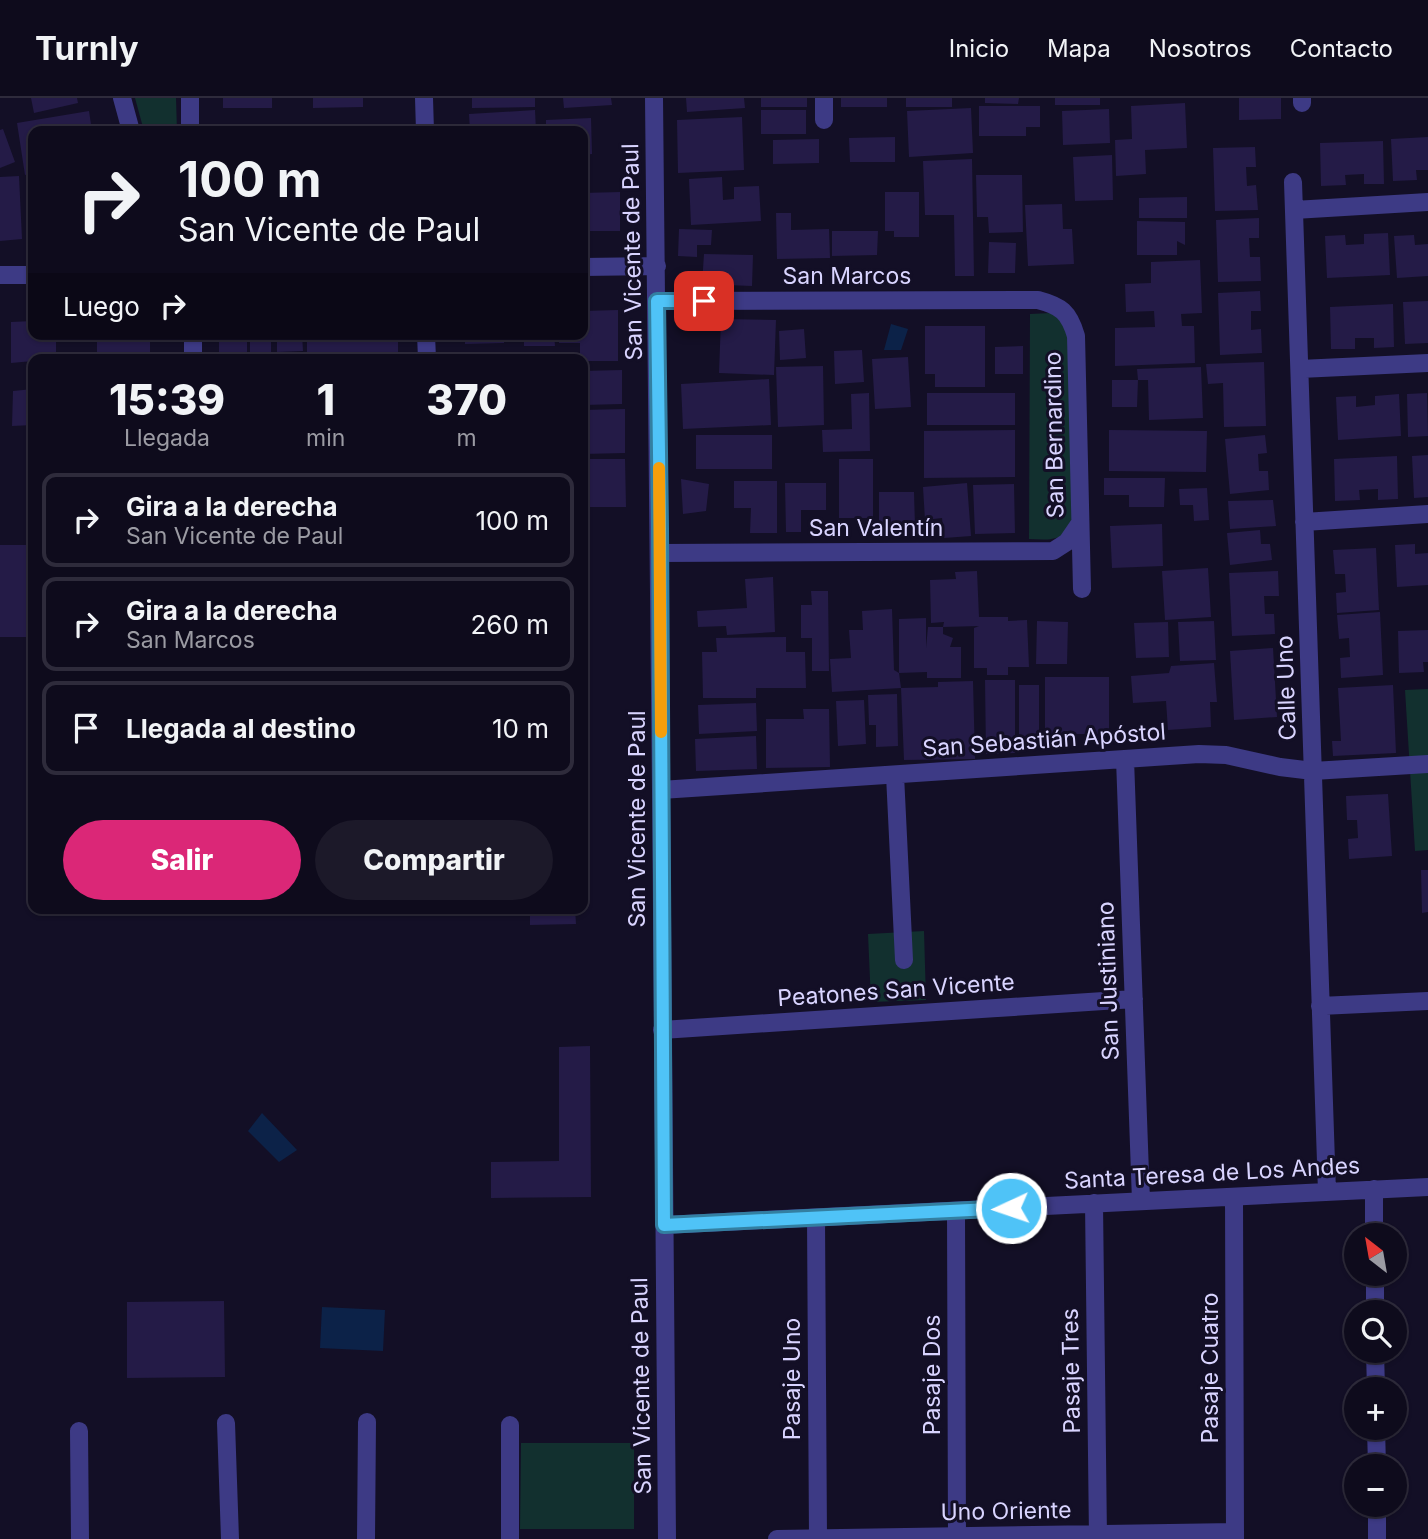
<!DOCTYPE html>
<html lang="es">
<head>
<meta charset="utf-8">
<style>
	:root { --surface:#0e0b1c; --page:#1c1929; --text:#f1f3f6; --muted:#9b9ba3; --line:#2e2b3b; --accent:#db2777 }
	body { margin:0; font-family:Inter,sans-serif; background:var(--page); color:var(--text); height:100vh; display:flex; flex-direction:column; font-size:26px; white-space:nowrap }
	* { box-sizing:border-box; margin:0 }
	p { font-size:23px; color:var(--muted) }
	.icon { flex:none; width:38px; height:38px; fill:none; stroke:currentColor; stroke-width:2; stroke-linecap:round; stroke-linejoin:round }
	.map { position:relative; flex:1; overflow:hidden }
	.panel { position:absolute; left:28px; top:256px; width:560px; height:560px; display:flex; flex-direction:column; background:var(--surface); border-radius:14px; box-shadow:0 2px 5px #0004,0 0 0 2px var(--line) }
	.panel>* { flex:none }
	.hud { position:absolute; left:28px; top:28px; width:560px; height:214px; border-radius:14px; box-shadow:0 2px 5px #0004,0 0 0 2px var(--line); background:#0e0b1c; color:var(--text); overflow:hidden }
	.needle { width:46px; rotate:329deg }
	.fabs { position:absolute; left:1344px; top:1125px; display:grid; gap:14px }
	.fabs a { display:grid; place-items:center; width:63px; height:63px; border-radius:50%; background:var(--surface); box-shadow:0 2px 5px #0004,0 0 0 2px var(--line); font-size:35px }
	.pin { position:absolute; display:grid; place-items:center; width:60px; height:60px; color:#fff; margin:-30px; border-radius:14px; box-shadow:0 4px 10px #0006 }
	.me { position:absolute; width:77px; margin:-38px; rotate:267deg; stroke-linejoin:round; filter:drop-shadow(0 0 5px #0008) }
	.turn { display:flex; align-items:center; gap:24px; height:147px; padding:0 35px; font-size:32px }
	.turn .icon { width:91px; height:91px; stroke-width:2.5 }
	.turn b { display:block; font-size:49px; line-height:60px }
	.then { display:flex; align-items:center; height:66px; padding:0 35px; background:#0003; gap:14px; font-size:26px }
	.eta { display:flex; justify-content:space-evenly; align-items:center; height:119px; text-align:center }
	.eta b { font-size:42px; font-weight:800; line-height:49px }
	.primary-button { display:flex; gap:14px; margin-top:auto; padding:14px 35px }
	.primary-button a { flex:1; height:80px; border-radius:42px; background:var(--accent); color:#fff; font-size:28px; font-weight:800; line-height:80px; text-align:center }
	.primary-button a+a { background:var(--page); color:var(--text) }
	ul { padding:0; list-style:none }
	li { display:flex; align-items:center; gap:21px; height:94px; margin:0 14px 10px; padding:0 21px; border:4px solid var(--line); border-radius:14px }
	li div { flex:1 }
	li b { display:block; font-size:26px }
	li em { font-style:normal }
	header { display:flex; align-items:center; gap:42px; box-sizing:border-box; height:98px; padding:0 35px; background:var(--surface); border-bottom:2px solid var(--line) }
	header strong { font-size:33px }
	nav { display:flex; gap:38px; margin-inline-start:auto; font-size:24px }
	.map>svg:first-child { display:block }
	.green { fill:#12302f }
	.water { fill:#0c2248 }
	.building { fill:#241b47 }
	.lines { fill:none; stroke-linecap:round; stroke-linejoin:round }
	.minor { stroke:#3d3a85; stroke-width:18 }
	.route-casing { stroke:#337fa1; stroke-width:18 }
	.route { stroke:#4fc3f7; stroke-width:12 }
	.slow { stroke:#f59e0b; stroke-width:12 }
	.labels { text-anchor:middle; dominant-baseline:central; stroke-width:6; stroke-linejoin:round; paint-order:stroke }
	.street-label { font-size:23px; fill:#d9d4ff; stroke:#130f26 }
</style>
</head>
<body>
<header>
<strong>Turnly</strong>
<nav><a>Inicio</a><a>Mapa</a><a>Nosotros</a><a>Contacto</a></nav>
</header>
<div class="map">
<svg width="1428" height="1441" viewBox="0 0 1428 1441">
	<rect width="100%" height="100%" fill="#130f26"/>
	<path class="green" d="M135,0H176L177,33H144Z
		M1051,215L1057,217L1070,230L1074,422C1065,444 1049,442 1029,441L1030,216Z
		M1428,591V752L1415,753L1405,592Z
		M924,833L926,902L871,904L868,836Z
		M521,1345H634V1431H520Z"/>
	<path class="water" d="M891,226L908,231L901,252H884Z
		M262,1015L297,1052L279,1064L248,1033Z
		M322,1209L385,1212L383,1253L320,1250Z"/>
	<path class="building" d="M31,0H77L78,5L34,15Z
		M223,0H272V10H223Z
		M313,0H363V9L313,10Z
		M472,0H535V9L472,10Z
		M563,0H611L612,7L564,10Z
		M686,0H744L745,10L687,14Z
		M761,0H807V9H761Z
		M841,0H887V9H841Z
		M906,0H952V9H906Z
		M985,0H1019L1018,6L985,5Z
		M1055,0H1100V7H1055Z
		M1239,0H1281V21L1239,22Z
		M1185,5L1187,50L1145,52L1146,76L1116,78L1115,42L1132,41L1131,8Z
		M979,8H1040V29H1026V38H979Z
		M971,10L973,55L909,59L907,13Z
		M1109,11L1110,45L1063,47L1062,13Z
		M535,12L536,33H470L469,16Z
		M761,12H806V36H761Z
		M89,13L92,33H33V75L25,77L17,25Z
		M742,19L744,72L678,75L677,22Z
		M591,20L592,56L583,57V33H546V22Z
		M3,31L15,64L0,70V32Z
		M895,39V64H850L849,40Z
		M1428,39V72H1416L1417,82L1393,83L1391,41Z
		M819,41V65L773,66V42Z
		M1383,43L1384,86H1364V76L1345,77L1346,87L1321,88L1320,45Z
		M1255,49L1256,69H1246L1247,88L1256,87L1258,112L1215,113L1213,50Z
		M1112,57L1113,102L1075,103L1073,59Z
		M972,61L974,178H955L954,117H925L923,63Z
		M976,77H1022L1023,134L989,135L988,119H977Z
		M19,78L22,141L0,143V79Z
		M722,79L723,102L734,101V89L759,88L761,123L691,127L689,81Z
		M620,94V133H584L583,95Z
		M885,94H919V139H894V133H885Z
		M1187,99V120H1139V100Z
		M1062,106L1063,131H1072L1074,166L1028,168L1025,107Z
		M776,115H791V132L829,131L830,160L777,161Z
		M1259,120V140H1249L1250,159H1260L1261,183L1218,184L1216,122Z
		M1137,123L1185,124V147L1177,143V157H1137Z
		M679,131L712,132L711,147H697V159L678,158Z
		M832,133H878L877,157L832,158Z
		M1388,135L1390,177L1327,180L1325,138L1345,137L1346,147L1364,146V136Z
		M1414,137L1415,147L1428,146V178L1397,180L1394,138Z
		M989,144L1016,145L1015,175H988Z
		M704,156L753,157L752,188L702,186Z
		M1200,162L1202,215L1181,216L1182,228H1194L1195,265L1115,268V230L1155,229L1154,213L1126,214L1125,186L1151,185V164Z
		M1260,193L1261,213H1251V232L1261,231L1262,255L1220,257L1218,195Z
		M1428,203V245L1405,246L1403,204Z
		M1393,206L1394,249L1374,250V240H1355V251H1331L1330,209Z
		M618,212V263H583V261H580V245H559V236H583V213Z
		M721,221L776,222L774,277L719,275Z
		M33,223V236H56V261H33V263L11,265V224Z
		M925,228H985V289H935V276H925Z
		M804,231L806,260L780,262L779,233Z
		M97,236H150V256L97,258Z
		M219,236H247V260H219Z
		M277,236H302L303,253L277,254Z
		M307,236H398V260L307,261Z
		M465,236H504V245L465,246Z
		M524,236H554L555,248H524Z
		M250,241H271V261H250Z
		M1023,248V276H995V249Z
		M862,252L864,284L835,286L834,253Z
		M908,259L911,309L875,311L872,261Z
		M1264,264L1266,328L1224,329L1223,285L1208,286L1206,266Z
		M823,268L824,327L778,329L776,269Z
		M1201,269L1203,320L1149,322L1148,282H1138L1137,271Z
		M622,272V306L583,307V273Z
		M769,281L771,327L683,331L681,286Z
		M1112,282H1138L1137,309H1112Z
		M33,291V327L12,328L13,293Z
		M869,295L870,353L823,354L822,332L852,331L851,296Z
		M927,295H1015V327H927Z
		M1427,295L1428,338L1408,339L1407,296Z
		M1399,296L1401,338L1338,342L1336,299L1356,298V309L1375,307V298Z
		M625,311V355L583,356V312Z
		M1015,332V379L924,380V333Z
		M1109,332L1207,333L1206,374L1109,373Z
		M696,337H772V371H696Z
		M1265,337L1267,355L1258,356L1259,373H1268L1269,392L1230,396L1225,341Z
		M1428,357V399L1414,400L1412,358Z
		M1397,358L1398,401L1378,402V391L1359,392L1360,402L1335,403L1334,361Z
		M583,361H625L626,409H583Z
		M839,361H873V420H839Z
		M1104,380H1165L1164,409H1129V397H1104Z
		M681,381L709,386L706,413L683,416Z
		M734,383H777V435H750L751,410H734Z
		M785,385H826V412H801V434H786Z
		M967,385L971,438L944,440L942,420L925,422L923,389Z
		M1014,386L1015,435L975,436L973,387Z
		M1207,390L1209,422L1194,423L1193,407H1180L1179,391Z
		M879,394H914L915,428H879Z
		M1273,402L1276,428L1230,431L1228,403Z
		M1162,426L1163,468L1112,470L1110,428Z
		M1260,432L1261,446H1270L1272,462L1230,467L1227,435Z
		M1415,446V456L1428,455V487L1397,489L1395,447Z
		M0,447H33V539H0Z
		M1376,450L1379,512L1337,515L1336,495L1346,494L1345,476H1335L1333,452Z
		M1208,470L1211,519L1165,522L1162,473Z
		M977,473L979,519H1008V523L1027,522L1029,569H1008V577H987V570H974V530L979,528L943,529L944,524L931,525L930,482L956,481L955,474Z
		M1278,473L1279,498H1264L1265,516H1274L1275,536L1232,538L1229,475Z
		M773,479L775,534L727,537L726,528L698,529L697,513L747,510L745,481Z
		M811,493H828L829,573H812V540H801V507H812Z
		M892,511L894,572L899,575L901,590L832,594L830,561L851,560L849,532H863L862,513Z
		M1380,514L1383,577L1341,580L1340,560L1350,559L1349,540L1339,541L1337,517Z
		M926,520V550L928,529H943V536L953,540L950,549H961V580H927V574L899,575V521Z
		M1037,523L1068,524L1067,566H1036Z
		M1214,523L1216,562L1180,563L1178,524Z
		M1168,524L1169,559L1136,560L1134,525Z
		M1428,532V564H1423L1424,574L1399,575L1398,533Z
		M786,539V554H805L806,590H756V600H703L702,554H717L716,540Z
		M1273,550L1277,619L1234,622L1230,553Z
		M1214,565L1217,604H1210L1211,629L1168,632L1166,603L1133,605L1131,578L1169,575L1171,568Z
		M1045,579H1109V636H1063L1062,650H1045Z
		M985,582H1015V655L986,656Z
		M973,583L975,661L904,662L901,590L938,589V584Z
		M1019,587H1039V647H1019Z
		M1393,587L1396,655L1333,658L1332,643H1341L1338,590Z
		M897,596L898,648L876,649V627H869L868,597Z
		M864,602L866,646L838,648L836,603Z
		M30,605H33V686H31Z
		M756,605L757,633L699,636L698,607Z
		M803,611H829L830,669L766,670V621H804Z
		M756,638L757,671L696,673L695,641Z
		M1388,696L1392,758L1349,761L1348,741L1358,740L1357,722H1347L1346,698Z
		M1421,772H1428V814L1422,815Z
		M530,810H575L576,826L530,827Z
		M590,948L591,1099L491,1100V1064L559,1063V949Z
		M224,1203L225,1279L127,1280V1204Z"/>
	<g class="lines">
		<path class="minor" d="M122,0L131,33
			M190,0V33
			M424,0L425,33
			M654,0C661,480 662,961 667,1441
			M824,0V22
			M1302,0V5
			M1293,84L1327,1094
			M1294,112L1428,104
			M583,169L657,168
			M0,177H33
			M657,203L1038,202C1061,208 1069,214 1076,238L1082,491
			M193,236V261
			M426,236L427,261
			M1300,271L1428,265
			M1304,424L1428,416
			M660,455L1053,453L1067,444L1080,425
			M1125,661L1141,1103
			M895,677L904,862
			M661,692L1199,656L1226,657L1280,669L1313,673L1428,666
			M1320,908L1428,903
			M662,932L1134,901
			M1374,1091V1138
			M1234,1099L1235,1441
			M1094,1105L1098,1441
			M956,1113L957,1441
			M816,1120L818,1441
			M664,1127L1428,1089
			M1375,1176V1214
			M1375,1253L1376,1292
			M226,1325L230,1441
			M510,1327V1441
			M1376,1330L1377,1368
			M79,1333L80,1441
			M1377,1407V1441
			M366,1441L367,1324
			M777,1441L1235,1434"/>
	</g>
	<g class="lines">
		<g class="route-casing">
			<path id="route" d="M704,203H657L660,430L664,1127L1011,1110"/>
		</g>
		<use href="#route" class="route"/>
		<path class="slow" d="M659,370L661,634"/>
	</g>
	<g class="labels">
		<g class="street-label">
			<text transform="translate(632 154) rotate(-91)">San Vicente de Paul</text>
			<text x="847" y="178">San Marcos</text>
			<text transform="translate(1054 337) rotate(-91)">San Bernardino</text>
			<text x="876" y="430">San Valentín</text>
			<text transform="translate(1286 590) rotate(-92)">Calle Uno</text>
			<text transform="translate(1044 642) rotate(-4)">San Sebastián Apóstol</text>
			<text transform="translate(637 721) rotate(-90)">San Vicente de Paul</text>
			<text transform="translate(1108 883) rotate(-92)">San Justiniano</text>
			<text transform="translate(896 892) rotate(-4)">Peatones San Vicente</text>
			<text transform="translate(1212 1075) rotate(-3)">Santa Teresa de Los Andes</text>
			<text transform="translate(1210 1270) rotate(-90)">Pasaje Cuatro</text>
			<text transform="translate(1071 1273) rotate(-91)">Pasaje Tres</text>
			<text transform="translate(932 1277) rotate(-90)">Pasaje Dos</text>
			<text transform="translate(792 1281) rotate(-90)">Pasaje Uno</text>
			<text transform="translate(641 1288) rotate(-91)">San Vicente de Paul</text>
			<text transform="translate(1006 1413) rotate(-1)">Uno Oriente</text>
		</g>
	</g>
</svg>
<div class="fabs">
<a><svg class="needle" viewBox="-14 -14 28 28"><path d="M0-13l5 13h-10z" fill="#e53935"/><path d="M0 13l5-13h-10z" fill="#9b9ba3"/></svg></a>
<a><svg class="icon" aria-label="search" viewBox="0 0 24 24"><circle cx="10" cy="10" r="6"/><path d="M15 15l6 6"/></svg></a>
<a>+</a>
<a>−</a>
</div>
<div class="pin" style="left:704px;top:203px;background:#d93025"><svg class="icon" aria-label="arrive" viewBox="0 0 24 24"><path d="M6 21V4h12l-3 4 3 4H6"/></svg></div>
<svg class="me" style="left:1011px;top:1110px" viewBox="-20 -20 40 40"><circle r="17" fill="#4fc3f7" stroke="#fff" stroke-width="3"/><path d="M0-11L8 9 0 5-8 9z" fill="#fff"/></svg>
<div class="hud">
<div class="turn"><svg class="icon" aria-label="right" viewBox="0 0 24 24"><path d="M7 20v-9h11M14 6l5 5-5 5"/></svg><div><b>100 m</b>San Vicente de Paul</div></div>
<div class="then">Luego<svg class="icon" aria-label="right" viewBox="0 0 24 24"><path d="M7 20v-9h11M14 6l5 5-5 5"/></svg></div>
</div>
<section class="panel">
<div class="eta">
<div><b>15:39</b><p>Llegada</p></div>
<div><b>1</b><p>min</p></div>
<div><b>370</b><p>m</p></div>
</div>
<ul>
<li><svg class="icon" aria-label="right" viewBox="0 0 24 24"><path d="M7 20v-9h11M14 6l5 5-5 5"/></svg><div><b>Gira a la derecha</b><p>San Vicente de Paul</p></div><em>100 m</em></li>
<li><svg class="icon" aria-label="right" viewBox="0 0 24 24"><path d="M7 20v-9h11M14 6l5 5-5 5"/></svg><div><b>Gira a la derecha</b><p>San Marcos</p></div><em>260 m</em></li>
<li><svg class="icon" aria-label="arrive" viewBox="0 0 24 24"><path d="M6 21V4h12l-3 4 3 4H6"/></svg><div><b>Llegada al destino</b></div><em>10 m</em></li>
</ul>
<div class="primary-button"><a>Salir</a><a>Compartir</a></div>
</section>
</div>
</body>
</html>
